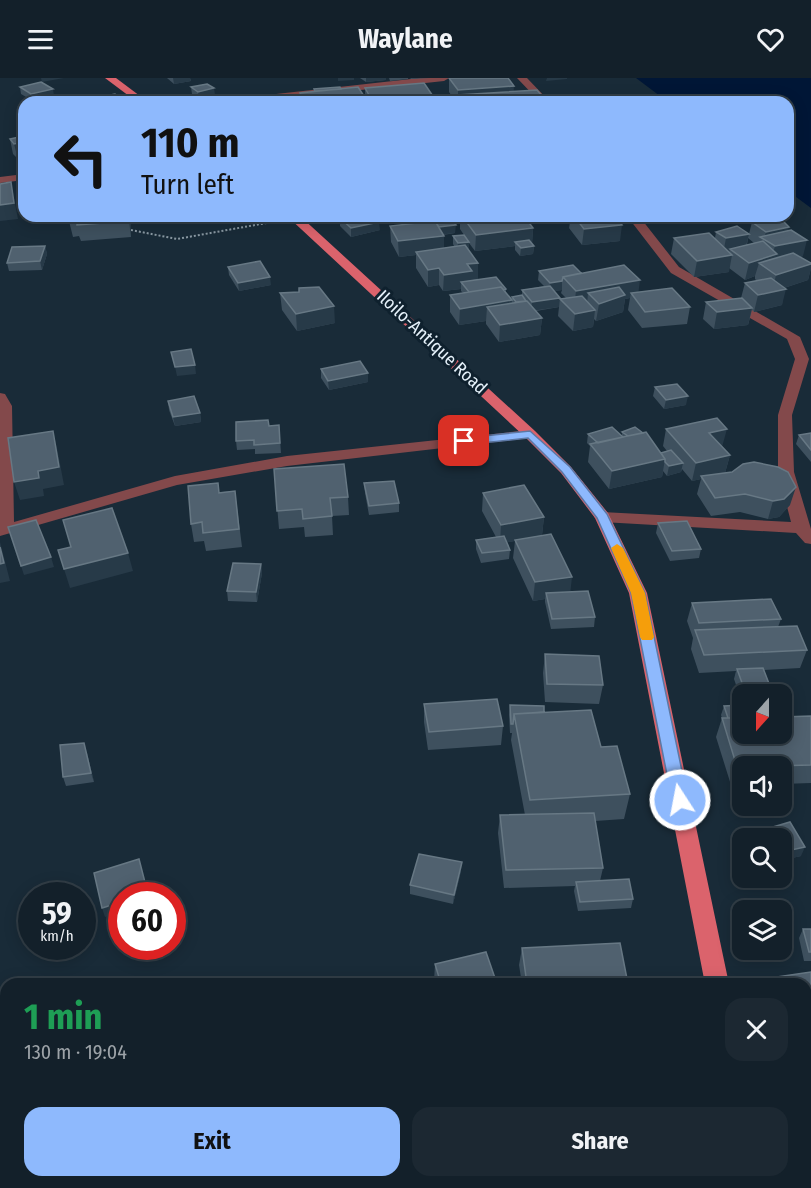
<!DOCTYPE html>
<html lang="en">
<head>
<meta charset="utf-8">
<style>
	:root { --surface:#13202a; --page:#1c2832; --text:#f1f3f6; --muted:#9da3a8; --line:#323e47; --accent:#8eb9fd }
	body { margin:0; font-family:"Fira Sans Condensed",sans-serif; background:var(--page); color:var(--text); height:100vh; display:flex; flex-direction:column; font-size:22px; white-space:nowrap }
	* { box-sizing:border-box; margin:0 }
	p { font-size:20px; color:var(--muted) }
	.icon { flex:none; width:33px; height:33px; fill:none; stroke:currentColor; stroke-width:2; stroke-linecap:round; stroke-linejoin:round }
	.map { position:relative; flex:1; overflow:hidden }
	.side { position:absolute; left:0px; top:900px; width:812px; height:210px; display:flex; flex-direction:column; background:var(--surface); border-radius:18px 18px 0 0; box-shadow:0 3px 15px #0003,0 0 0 2px var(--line) }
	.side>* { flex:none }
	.top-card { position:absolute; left:18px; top:18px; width:776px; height:126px; border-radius:18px; box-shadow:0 3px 15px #0003,0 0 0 2px var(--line); background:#8eb9fd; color:#111; overflow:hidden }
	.needle { width:39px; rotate:201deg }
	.controls { position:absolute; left:732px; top:606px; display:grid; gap:12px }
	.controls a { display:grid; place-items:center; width:60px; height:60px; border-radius:12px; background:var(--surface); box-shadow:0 3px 15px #0003,0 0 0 2px var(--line); font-size:30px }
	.speed { position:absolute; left:18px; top:804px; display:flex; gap:12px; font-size:30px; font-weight:700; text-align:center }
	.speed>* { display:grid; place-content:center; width:78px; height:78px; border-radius:50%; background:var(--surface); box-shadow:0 3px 15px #0003,0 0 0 2px var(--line); line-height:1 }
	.speed small { font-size:15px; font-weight:400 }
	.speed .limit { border:9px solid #d22; background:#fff; color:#111 }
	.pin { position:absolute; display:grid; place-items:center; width:51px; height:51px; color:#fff; margin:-26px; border-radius:12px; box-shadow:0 3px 9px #0006 }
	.me { position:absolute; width:66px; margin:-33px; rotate:349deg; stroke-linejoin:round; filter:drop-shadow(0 0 4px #0008) }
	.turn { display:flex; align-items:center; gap:21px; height:126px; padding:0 24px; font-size:27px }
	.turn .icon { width:78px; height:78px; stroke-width:2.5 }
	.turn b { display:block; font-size:42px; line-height:51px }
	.round { display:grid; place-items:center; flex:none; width:63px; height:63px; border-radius:18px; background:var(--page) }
	.summary { display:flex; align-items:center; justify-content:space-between; height:102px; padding:0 24px }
	h1 { font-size:36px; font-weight:700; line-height:45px; color:#1e9e55 }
	.button { display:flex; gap:12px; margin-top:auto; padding:12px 24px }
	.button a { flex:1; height:69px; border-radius:18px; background:var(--accent); color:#111; font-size:24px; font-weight:700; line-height:69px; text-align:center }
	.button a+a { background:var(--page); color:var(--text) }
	header { display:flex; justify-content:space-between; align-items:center; height:78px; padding:0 24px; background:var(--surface); font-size:27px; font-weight:700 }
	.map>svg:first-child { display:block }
	.water { fill:#001636 }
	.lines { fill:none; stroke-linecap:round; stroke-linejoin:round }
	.path-far1 { stroke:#8998a2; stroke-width:2; stroke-dasharray:2 2; stroke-linecap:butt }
	.path { stroke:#8998a2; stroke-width:5; stroke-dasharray:6 6; stroke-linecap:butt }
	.minor { fill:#83494b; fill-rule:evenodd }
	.major { fill:#db636c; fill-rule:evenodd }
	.wall { fill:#3e505e; fill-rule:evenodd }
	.shaded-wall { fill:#273a48 }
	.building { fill:#50616f; stroke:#677884; stroke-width:1.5 }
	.route { fill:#8eb9fd; stroke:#5c78a4; stroke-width:1.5 }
	.slow { fill:#f59e0b }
	.labels { text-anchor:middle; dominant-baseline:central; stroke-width:6; stroke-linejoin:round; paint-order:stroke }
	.street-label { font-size:18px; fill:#e5f1fa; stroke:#0f212e }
</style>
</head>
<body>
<header><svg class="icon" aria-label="menu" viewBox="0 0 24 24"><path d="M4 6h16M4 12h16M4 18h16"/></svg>Waylane<svg class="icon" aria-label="heart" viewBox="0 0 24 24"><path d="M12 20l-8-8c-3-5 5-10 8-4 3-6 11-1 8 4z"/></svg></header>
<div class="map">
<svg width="811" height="1110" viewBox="0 0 811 1110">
	<rect width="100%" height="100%" fill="#192b38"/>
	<path class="water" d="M636,0H811V130L788,113V24H668Z"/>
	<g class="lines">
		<path class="path-far1" d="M131,152L177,161L272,144"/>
		<path class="path" d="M806,999L811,1007"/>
		<path class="minor" d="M420,0H449L444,3L249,24L276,16Z
			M517,0H527L550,24H540Z
			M24,96V102L0,105V99Z
			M627,138H639L679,189L800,259L809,281L792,337L794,394L811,451V466L805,465L796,455L602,444L594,439L602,434L791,444L778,394V337L795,281L787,261L671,195Z
			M0,315L5,316L12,328L14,444L175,398L287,378L530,352L537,356L530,360L287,388L177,407L0,458Z"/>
		<path class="major" d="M105,0H116L148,24H137Z
			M287,138H300L535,353L571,389L608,435L647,515L729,906H705L629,515L595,440L561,395L525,359Z
			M744,1104H770L771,1110H745Z"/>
	</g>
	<path class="wall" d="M167,0H190L191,3L174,6Z
		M360,0H386V2L366,4Z
		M389,0H408V1L390,3Z
		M410,0H430L411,1Z
		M449,0L514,13L547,24H456L449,14Z
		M20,9L54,18L33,23L21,16Z
		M191,9L215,17L199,21L192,16Z
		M365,10L437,24H300V15L314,13V11H341L365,19Z
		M24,58L18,81L13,76L10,61Z
		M69,138H131V159L81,163L79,158L73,159L69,143Z
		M460,138H524L533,150L532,166L534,168L533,176L520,178L515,172V168L475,173L469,165V172L478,201L506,211V214L512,221V219L522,217V212L544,208L538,202L539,193L581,195L638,214L690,229L687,246L642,250L628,232L630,220L625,221L623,234L596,243L594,241L593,249L573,253L558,238L559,229L536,233L542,240L540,257L499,264L486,246V243L459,247L450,234V217L463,215L461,213V211L443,213L439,207L428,209L416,190V177L399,179L391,164L390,148L434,143V142L455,155L443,157L444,170L454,168L453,166V158L464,157L460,151ZM562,212L561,215L566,220L560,221L554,213Z
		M571,138H615L620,163L582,167L569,150Z
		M340,140L380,152L351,159L340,148Z
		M752,144L788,152L803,178L800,179L811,185V190L808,202L784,210L782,227L754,234L752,232L748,247L714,251L703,241L706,224L741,220L745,205L757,203L755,201V198L745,202L729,190V194L694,199L671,176L674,160H715L716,154L749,156ZM748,160L754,165L747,167Z
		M45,168L47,176L42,192L9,193L7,185Z
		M228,189L271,207L239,213L229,197Z
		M280,215L335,245L297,253L282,232Z
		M321,291L368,295V304L329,312L321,300Z
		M655,309L686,327L664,331L653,318Z
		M168,323L200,335L201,344L175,348L169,332Z
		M279,347L281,375L255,376V371L237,372L236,363L269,348Z
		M666,351L722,369L730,377L725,395L790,427L779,439L768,441L740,434L711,438L697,416L701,401L692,403L682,391L681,394L667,398L663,393L662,399L609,411L588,384L590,368L587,365L588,356L622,358V354L661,375L667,373L663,368Z
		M811,355V384L796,366L799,357Z
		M274,391L348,419L349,437L332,438L333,457L305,459L304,449L279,451Z
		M364,405L399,425V434L369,437L365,415Z
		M235,413L242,469L206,473L204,463L194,464L191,446L219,414Z
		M483,415L544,439L542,457L570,513L595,539L594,549L551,551L545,524V521L533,523L513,480L515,463L507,464L510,472L509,481L481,485L476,471V462L496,459L482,433Z
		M658,445L701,471L699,480L670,483L656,455Z
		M261,486L262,495L257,524L228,523L227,513Z
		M692,525L781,541L778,549L807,572L800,590L764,592L773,616H742V624L734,601L736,593L699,595L691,571L693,560L687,543Z
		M545,576L603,607L599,626L545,624L543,595Z
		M424,626L503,648L501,667L428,672L424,644Z
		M510,627L544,634L601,669L630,716L624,741L595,743L603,790L600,803L633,821L631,830L578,833L574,813L575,808L504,810L498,755L500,737H525L511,662L512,655H510L509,637Z
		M724,628L742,656L811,638V705L782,706V688H742V707H731L716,659L722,640L721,637Z
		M87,675L94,704L66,708L63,699Z
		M773,749L801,778L783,782L782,779V760H771L769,758Z
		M461,793L453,826L410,816V807Z
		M803,851H811V883H804L799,860Z
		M522,870L628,906H522L519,887Z
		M435,886L497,906H435L434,903Z
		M811,894V977L806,978V906H766L769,900Z
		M644,1104H680L681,1110H645Z"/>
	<path class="shaded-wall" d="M41,0H64L42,4Z
		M173,0H190L191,3L174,6Z
		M338,0H354V2L338,3Z
		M366,0H386V2L366,4Z
		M547,0H567V1L546,3Z
		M514,8L513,22L458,17V24V12Z
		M214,10L215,17L199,21L198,14Z
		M53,11L54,18L33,23L31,16Z
		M24,64V80L18,81L14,66Z
		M11,104L14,120L18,141L0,143V127Z
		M128,138H131V159L129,143Z
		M691,138H707L691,140Z
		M379,144L380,152L351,159V150Z
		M456,147L455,155L438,157L439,149Z
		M622,147L620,163L582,167L584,151Z
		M789,149L785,165L764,161L766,154Z
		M533,150L532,166L515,164V168L475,173L476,157Z
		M749,156L745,172L730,171L729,175L723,176L726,160Z
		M444,158V174H416V177L399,179L398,163Z
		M807,162L803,178L776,184L759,185L755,198L745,202L749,185L772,178L775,168Z
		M469,164V173L457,174L458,165Z
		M45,168L47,176L42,192L40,183Z
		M534,168L533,176L520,178L521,170Z
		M732,177L729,194L694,199L697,183Z
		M478,185V201L461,204V211L443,213L444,197L467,186Z
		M811,186V190L808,202L772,214L776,197Z
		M439,190V207L428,209V192Z
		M270,199L271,207L239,213L238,205Z
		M640,202L638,218L631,215L630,220L625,221L623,234L596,243L599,226L588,215L587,227L574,230L576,213Z
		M562,203V212L549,214L550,205Z
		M786,211L782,227L754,234L758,217Z
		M560,220L559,229L531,233L532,224Z
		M512,222L511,238L487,229L486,243L459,247L460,231Z
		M334,228L335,245L297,253L296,236Z
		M752,230L748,247L714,251L717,234Z
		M595,232L593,249L573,253L575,236Z
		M542,240L540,257L499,264L500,247Z
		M195,287L196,296L177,298L175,289Z
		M368,295V304L329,312L328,303Z
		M688,318L686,327L664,331L666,322Z
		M200,335L201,344L175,348L173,339Z
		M727,351L722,369L709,355Z
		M53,353L57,370L64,407L43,411L44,418L20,422L14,404Z
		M730,377L725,395L701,398V401L692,403L696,385Z
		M665,381L662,399L609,411L612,393Z
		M683,385L681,394L667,398L669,388Z
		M796,409L790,427L779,439L768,441L773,423Z
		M544,439L542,457L500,466L501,447Z
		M0,464L10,503L0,505Z
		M128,475L133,493L70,510L64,491Z
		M51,479L54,489L24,497L21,488Z
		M261,486L262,495L257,524L256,514Z
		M572,499L570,517L546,515L545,521L533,523L535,504Z
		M84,665L87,675L94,704L91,695Z
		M805,769L801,778L783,782L787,773Z
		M462,784L461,793L453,826L454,817Z
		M122,824V834L105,839L102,830Z"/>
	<path class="building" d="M449,0H508L514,8L458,12Z
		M41,4L53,11L31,16L20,9Z
		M424,5L437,24H373L365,10Z
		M207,6L214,10L198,14L191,9Z
		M340,9L341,11L315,13L314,11Z
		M358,9L368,24H305L300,15Z
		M537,12L547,24H463L458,17Z
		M115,16L125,24H88L86,22Z
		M24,58V64L14,66L10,61Z
		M11,104L14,125L0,127V106Z
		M69,138H128L129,143L77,147V142L69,143Z
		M349,138H373L379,144L351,150L340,140Z
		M462,138H524L533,150L476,157Z
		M574,138H615L622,147L584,151Z
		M450,140L456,147L439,149L434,142Z
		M781,141L789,149L766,154L752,144Z
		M435,143L444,158L398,163L390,148Z
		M737,148L749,156L726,160L716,154Z
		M791,152L807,162L775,168L760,159Z
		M709,155L732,177L697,183L674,160Z
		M464,157L469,164L458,165L453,158Z
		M529,162L534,168L521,170L515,164Z
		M763,163L777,176L749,185L730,171Z
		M465,167L478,185L467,186L472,193L444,197L439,190L428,192L416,174Z
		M45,168L40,183L7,185L12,169Z
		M793,175L811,185V186L776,197L759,185Z
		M260,183L270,199L238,205L228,189Z
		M573,187L581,195L563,199L562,203L550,205L539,193Z
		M624,187L640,202L576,213L563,199Z
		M496,199L506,211L504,212L501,209L469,214L461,204Z
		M771,200L786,211L758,217L745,205Z
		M550,208L560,220L532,224L522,212Z
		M319,209L334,228L296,236L280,215L299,214V210Z
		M501,209L512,222L460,231L450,217Z
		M619,209L625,217L599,226L588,215Z
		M672,210L690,229L645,234L631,215Z
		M522,217L526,223L516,224L512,219Z
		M582,218L595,232L575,236L560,221Z
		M742,220L752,230L717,234L706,224Z
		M527,223L542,240L500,247L487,229Z
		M191,271L195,287L175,289L171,274Z
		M360,283L368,295L328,303L321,291Z
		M677,306L688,318L666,322L655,309Z
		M194,318L200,335L173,339L168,323Z
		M717,340L727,351L709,355L730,377L696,385L666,351Z
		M268,342L269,348L279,347L280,365L254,367V362L236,363V344Z
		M612,349L623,359L598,365L588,356Z
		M635,349L643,355L628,358L622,354Z
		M53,353L59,389L38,393L39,400L14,404L8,360Z
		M646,354L665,381L612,393L590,366Z
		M811,355V372L799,357Z
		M671,372L683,385L669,388L665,384V381L661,375Z
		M754,384L778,389L788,394L796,409L784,421L773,423L745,416L715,420L701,398L732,394L743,386Z
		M344,386L348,419L330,420L332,438L303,441L302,431L277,433L274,391Z
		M394,403L399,425L369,428L364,405Z
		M218,405L219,415L235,413L239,451L203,455L202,444L191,446L188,408Z
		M524,407L544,439L501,447L483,415Z
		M112,430L128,475L64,491L58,472L71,469L63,442Z
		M36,442L51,479L21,488L8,449Z
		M687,443L701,471L672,473L658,445Z
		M551,456L572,499L535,504L515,462Z
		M504,458L510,472L482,475L476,462Z
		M0,469L4,485L0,486Z
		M233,485L261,486L256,514L227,513Z
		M588,513L595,539L552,541L546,515Z
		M771,521L781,541L699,545L692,525Z
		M797,548L807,572L704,577L695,552Z
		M545,576L599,578L603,607L547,606Z
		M763,590L773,616H746L737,591Z
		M497,621L503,648L429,654L424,626Z
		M510,627L544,628V634L514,636L513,646H511Z
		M742,627V640H728L724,628Z
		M591,632L601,669L617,668L630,716L530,722L514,636Z
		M811,638V687L737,689L722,640H742V656H782V639Z
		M84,665L91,695L63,699L60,667Z
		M594,735L603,790L506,792L500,737Z
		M790,744L805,769L787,773L782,763V760H780L773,749Z
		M419,776L462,784L454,817L410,807Z
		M139,781L148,816L142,818H122V824L102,830L94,795Z
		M629,801L633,821L580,824L576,804Z
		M803,851H811V874H809Z
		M620,865L628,906H527L522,870Z
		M486,874L497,906H441L435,886Z
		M811,894V963L806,964V906H771L769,900Z
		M649,1104H680L681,1110H649Z"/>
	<path class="route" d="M530,353L570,389L607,436L645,515L688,722L685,726L680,728L672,722L631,515L597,440L562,394L528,360L464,367L458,363L464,360Z"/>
	<path class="slow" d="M617,466L623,470L645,515L654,559L652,562H642L640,559L631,515L611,470Z"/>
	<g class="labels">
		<g class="street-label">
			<text transform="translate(432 264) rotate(43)">Iloilo-Antique Road</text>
		</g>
	</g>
</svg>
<div class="controls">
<a><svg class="needle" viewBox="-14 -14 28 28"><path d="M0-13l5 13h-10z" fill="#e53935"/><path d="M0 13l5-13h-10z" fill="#9da3a8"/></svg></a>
<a><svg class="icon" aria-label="sound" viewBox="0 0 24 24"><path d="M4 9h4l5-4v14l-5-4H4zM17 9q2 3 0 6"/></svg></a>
<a><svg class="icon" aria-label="search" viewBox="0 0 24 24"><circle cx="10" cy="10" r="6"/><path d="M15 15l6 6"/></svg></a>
<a><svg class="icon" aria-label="layers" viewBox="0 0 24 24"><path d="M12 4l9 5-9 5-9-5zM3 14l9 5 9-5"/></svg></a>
</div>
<div class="speed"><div>59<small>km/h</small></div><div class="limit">60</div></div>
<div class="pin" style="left:464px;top:363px;background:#d93025"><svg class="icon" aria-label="arrive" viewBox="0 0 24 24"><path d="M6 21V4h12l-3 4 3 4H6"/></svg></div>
<svg class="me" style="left:680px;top:722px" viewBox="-20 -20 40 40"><circle r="17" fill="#8eb9fd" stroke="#fff" stroke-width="3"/><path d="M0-11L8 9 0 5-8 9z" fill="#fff"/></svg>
<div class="top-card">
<div class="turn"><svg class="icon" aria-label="left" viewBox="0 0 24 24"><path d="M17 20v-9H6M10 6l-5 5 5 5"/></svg><div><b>110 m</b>Turn left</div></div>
</div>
<section class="side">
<div class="summary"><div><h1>1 min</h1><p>130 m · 19:04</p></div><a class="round"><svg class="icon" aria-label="close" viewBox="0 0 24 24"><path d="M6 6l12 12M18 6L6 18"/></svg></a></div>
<div class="button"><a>Exit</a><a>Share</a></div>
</section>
</div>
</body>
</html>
